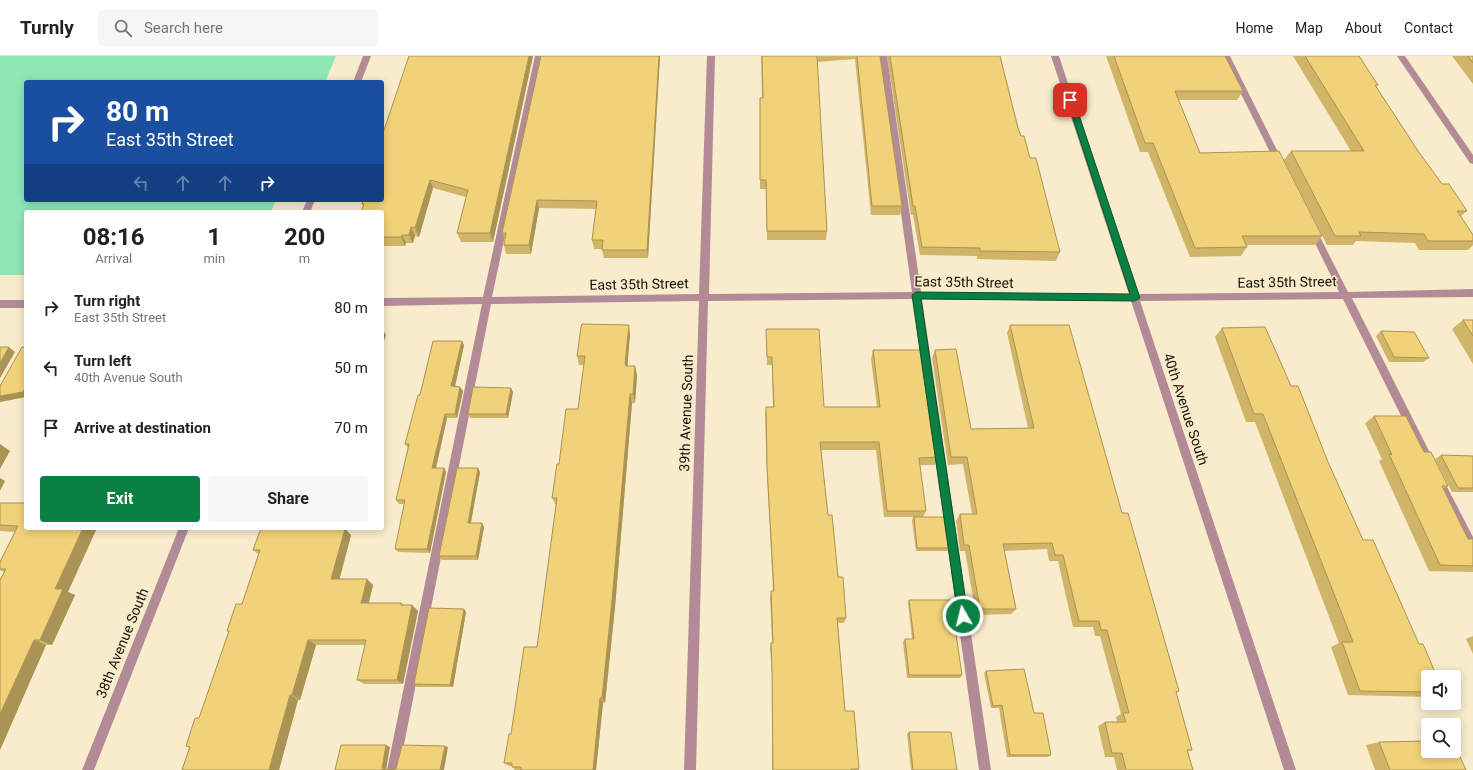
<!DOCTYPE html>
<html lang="en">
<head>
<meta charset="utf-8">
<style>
	:root { --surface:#fff; --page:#f6f6f6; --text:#222; --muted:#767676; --line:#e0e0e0; --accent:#0b8043 }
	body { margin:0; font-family:Roboto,sans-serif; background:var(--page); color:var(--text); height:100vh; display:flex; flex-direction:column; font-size:15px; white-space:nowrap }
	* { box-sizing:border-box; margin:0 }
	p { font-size:13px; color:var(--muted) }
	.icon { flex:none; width:22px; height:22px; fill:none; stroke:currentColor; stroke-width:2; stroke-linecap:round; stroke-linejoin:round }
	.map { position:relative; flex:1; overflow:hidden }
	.sheet { position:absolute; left:24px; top:154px; width:360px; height:320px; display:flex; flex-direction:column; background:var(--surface); border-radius:4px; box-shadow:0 2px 10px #0003 }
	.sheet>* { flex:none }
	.guide { position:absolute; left:24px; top:24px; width:360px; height:122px; border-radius:4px; box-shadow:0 2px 10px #0003; background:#1a4fa0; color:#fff; overflow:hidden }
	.tools { position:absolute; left:1421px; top:614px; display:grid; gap:8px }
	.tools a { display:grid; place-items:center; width:40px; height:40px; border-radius:4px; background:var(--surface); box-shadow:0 2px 10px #0003; font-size:20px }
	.pin { position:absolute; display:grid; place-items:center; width:34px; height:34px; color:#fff; margin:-17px; border-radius:8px; box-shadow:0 2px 6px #0006 }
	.me { position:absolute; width:44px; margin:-22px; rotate:352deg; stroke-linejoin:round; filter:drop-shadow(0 0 3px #0008) }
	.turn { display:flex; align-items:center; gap:14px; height:84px; padding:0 16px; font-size:18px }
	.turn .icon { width:52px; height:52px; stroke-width:2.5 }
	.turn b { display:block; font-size:28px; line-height:34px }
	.lanes { display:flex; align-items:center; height:38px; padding:0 16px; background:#0003; justify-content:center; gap:20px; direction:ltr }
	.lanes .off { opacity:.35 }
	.eta { display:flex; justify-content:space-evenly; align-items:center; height:68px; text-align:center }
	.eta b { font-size:24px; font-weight:700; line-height:28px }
	.button { display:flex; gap:8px; margin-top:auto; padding:8px 16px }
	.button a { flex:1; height:46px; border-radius:4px; background:var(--accent); color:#fff; font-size:16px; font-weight:700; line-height:46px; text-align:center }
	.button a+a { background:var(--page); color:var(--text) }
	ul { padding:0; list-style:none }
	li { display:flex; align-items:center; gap:12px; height:60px; padding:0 16px }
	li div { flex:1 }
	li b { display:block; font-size:15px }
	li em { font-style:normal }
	header { display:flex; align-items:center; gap:24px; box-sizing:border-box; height:56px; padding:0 20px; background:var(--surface); border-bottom:1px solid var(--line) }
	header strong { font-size:19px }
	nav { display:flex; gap:22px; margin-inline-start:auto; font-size:14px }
	.search { width:280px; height:36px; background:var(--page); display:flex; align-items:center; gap:10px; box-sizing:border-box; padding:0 14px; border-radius:4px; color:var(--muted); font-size:15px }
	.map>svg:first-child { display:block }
	.green { fill:#8ee8b6 }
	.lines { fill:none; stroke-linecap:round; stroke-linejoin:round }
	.minor { fill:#b38b96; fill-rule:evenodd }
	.wall { fill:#d0b568 }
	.shaded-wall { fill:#a99355 }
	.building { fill:#f2d279; stroke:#a99355 }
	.route { fill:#0b8043; stroke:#07532c }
	.labels { text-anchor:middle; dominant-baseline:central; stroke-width:3; stroke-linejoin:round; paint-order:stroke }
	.street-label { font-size:14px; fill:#151106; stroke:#f8eccc }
</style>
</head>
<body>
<header>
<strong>Turnly</strong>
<div class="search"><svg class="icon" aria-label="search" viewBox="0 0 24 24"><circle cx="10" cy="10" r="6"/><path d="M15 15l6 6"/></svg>Search here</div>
<nav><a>Home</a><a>Map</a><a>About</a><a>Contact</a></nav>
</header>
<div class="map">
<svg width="1473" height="714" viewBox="0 0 1473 714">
	<rect width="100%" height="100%" fill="#f8eccc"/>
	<path class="green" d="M0,0H336L325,26H26V144H276L271,156H26V219H0Z"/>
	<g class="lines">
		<path class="minor" d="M363,0H371L361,26H353Z
			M535,0H543L492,241L699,238L707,0H715L709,238L912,236L879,0H887L921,236L1129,238L1051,0H1059L1138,238L1339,236L1308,173L1312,170L1316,173L1348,236L1473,233V241L1352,242L1435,407L1434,410L1430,412L1426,410L1343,243L1140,245L1296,714H1284L1131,245L922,243L991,714H979L913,243L708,245L696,714H684L699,245L491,248L399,714H387L482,248L382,250V242L483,241Z
			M1222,0H1230L1283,106L1282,108L1279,109L1275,106Z
			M1397,0H1405L1473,99V108L1470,107Z
			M307,144H315L310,156H302Z
			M0,244H26V252H0Z
			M1440,423L1444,425L1473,481V497L1469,496L1435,428L1436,425Z
			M179,472H189L94,714H82Z"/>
	</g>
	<path class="wall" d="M533,0L493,186H461L457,177L466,141L433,132L419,181L415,180L413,187H406L405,190H382V156L363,150L362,148Z
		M541,0H660L648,202H604L602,193H594L592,184L596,153L539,152L531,198H506L504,189L505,184L502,177Z
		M761,0H880L902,150L900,159H871L855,3L817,6L827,175L826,184H767L766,133H760V51L762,42Z
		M887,0H1000L1018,72L1030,102L1060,196L1056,205L977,203V200L920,199L913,159H911Z
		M1106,0H1225L1243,35L1237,44H1178L1200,97L1322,180L1315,189H1246L1247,191L1241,200L1190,201L1148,96H1140Z
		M1293,0H1359L1378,29L1376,31L1418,95L1442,128L1467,155L1461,160L1473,179V189L1468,194H1419L1415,187L1356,185L1353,189H1327L1284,104L1291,95H1351Z
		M1452,0H1473V28Z
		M1463,264H1473V308L1452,273Z
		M1010,269L1122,457L1179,635L1176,637L1192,694L1188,695L1193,714H1117L1114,701H1105L1098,670L1105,666H1117L1116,661L1121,658L1100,580H1095L1093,571H1073L1058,505H1049L1047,493L1004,495L1016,553L1011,558L976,559L965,495H960L956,465L960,458H972L963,408L948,409L932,302L935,294L971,373L1028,372L1007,277Z
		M1222,272L1291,330L1328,406L1363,484L1428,621V641L1348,639L1331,591L1339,587L1255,366H1246L1215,281Z
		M766,273L824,351H877L871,303L873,294L938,401L935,409H920L926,455L923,461L949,492L947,495H916L912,465L913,461H884L876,394H821L828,459L846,562L844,567H838L845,655L859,713L858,714H772V619L770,592L771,587H772L770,541L771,535H773L767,419L765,358L766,351H773L772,309H767Z
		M1381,275L1429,302L1423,306H1389L1376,280Z
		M630,278L627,310L637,319L635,347H632L615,551L605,647H603L596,714H515L512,711V710H509L504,707L511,678L537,591L556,449L552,442L559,408L578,353L584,309H579L577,300Z
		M464,289L455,330L463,335L457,362H447L436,412H444L446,416L430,497L398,496L395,493L405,448H399L396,444L408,392L405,388L420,339Z
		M513,336L508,362H470L468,358Z
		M1374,360L1424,396L1448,430L1443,433L1468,483H1473V516L1429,515L1379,405L1382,403L1365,367Z
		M1441,399L1473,400V436H1452L1435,403Z
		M480,416L471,467H482L484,471L478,504H442L439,500Z
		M0,447L68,536L75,539L52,589H46L0,694V524L4,516L0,514V506L15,476L0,475Z
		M345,473L351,479L339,523H367L373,529L369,547H401L404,549H412L418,555L403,628H364L357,624L365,589H316L300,644H298L279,714H182L189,691L186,690L199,662L229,576L227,575L242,548L259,499L253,494Z
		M909,544L962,619L960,622H907L903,586L905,583H912L908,547Z
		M466,556L453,631H417L414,628Z
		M1473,580V598L1466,583Z
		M986,615L1051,699L1048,701H1007L999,652H991L984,617Z
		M909,676L957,714H911L907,678Z
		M1379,686L1466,714H1375L1366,689Z"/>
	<path class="shaded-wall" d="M529,0H533L493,186L490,177Z
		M659,0H660L648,202L647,194Z
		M430,124L433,132L419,181L415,172Z
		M537,144L539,152L531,198L529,189Z
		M411,171L415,180L413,187L409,179Z
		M402,179L406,187L405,190L401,181Z
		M629,269L630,278L627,317L625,308Z
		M382,273L386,279L382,292Z
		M462,285L464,289L454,335L451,330Z
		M9,291L15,296L0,322V307Z
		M635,310L637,319L635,347L633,338Z
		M26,330V341L0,346V340Z
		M460,331L463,335L457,362L455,358Z
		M511,332L513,336L508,362L506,358Z
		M630,338L632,347L615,551L605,647L602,642Z
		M445,358L447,362L435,416L432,412Z
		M0,388L10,395L0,413Z
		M444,412L446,416L430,497L427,493Z
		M478,412L480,416L470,471L468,467Z
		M0,422L5,425L0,435Z
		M482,467L484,471L478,504L476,500Z
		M83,472H97L68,536L75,539L52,589L40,584L55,533Z
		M345,473L351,479L338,529L331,523Z
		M367,523L373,529L367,553L361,547Z
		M412,549L418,555L403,628L397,624Z
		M464,553L466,556L453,631L450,629Z
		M34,584L46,589L0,694V658Z
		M308,584L316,589L300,644L292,639Z
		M290,639L298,644L279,714H269Z
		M600,642L603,647L596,714H593Z
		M386,689L390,691L386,714H384L382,712Z
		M445,690L448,691L444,714H440Z"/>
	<path class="building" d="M409,0H529L490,177H457L468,134L430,124L415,172L411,171L409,179H402L401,181H382V156H361L364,148H362L363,144H382V80Z
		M541,0H659L647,194H602L603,184H592L597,145L537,144L529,189H504L506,177H502Z
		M762,0H817L827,175H767L766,124H760V42H763Z
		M857,0H880L902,150H872Z
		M890,0H1000L1018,72L1021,80H1024L1030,102H1036L1060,196L980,195V192L922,191L915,150H913Z
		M1114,0H1225L1243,35H1175L1200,97L1279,95L1322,180H1242L1247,191L1195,192L1153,87H1145Z
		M1305,0H1359L1378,29H1375L1418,95L1442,128H1449L1467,155H1457L1473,179V185H1428L1424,178L1359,176L1361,180H1335L1291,95H1364Z
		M1468,0H1473V7Z
		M1463,264H1473V280Z
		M582,268L629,269L625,308L626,310H635L633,338H630L612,545L602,642H600L593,714H521V711H512V707H504L509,678H511L524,591H537L557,442H552L557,408H559L566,353H578L585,300H577L581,271Z
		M1010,269H1069L1122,457H1128L1179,635L1176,636L1192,694H1187L1193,714H1126L1122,697H1112L1105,666H1126L1123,657H1129L1107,574H1101L1099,565H1079L1063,499H1055L1052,487L1003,488L1016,553H980L969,489H964L960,458H977L967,401H951L935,294L956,293L971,373L1034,372Z
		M1265,271L1291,330H1298L1328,406L1363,484H1373L1419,588H1423L1437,621H1428V636L1360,635L1342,586H1353L1263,358H1254L1222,272Z
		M766,273H819L824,351H880L873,294H922L938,401L919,402L926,455H887L879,386H820L828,459H832L838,521H843L846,562H837L845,655H854L859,713H851V714H773L772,614L771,587H773L771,535H774L767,411L766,351H774L772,301H767Z
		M1381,275L1414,276L1429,302L1394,301Z
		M433,285H462L451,330L460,331L455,358H445L432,412H444L427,493H395L405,444H396L409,388H405L418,339H420Z
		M0,291H9L0,307Z
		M22,291H26V330L23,336L0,340V330Z
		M473,331L511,332L506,358H468Z
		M1374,360H1406L1424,396H1431L1448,430H1442L1468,483H1473V510L1440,509L1389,398L1392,399Z
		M1441,399L1473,400V432H1458Z
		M457,412H478L468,467H482L476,500H439Z
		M0,447H26V472H83L55,533H63L40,584H34L0,658V524L6,513H0V506L18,470L0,469Z
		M914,461H944L949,492H917Z
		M261,472L345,473L331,523H367L361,547H401V549H412L397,624H357L366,584H308L292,639H290L269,714H182L190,691L186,690L195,662H199L229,575H227L236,548H242L260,494H253Z
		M909,544H951L962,619H909L905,583H914Z
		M429,552L464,553L450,629L414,628Z
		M1024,613L1034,657H1043L1051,699H1010L1002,649L993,650L986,615Z
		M909,676H951L957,714H913Z
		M1428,685V695H1454V687L1466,714H1390L1379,686Z
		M341,689H386L382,712L383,714L396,713L402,689L445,690L440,714H335Z"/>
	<path class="route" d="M1068,43L1074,44L1140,242L1135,245L921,243L968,560L967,564L963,565L959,564L958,560L912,239L916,236L1130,238L1067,44Z"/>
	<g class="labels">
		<g class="street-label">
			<text transform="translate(964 226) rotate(1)">East 35th Street</text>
			<text transform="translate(1287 226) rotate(-1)">East 35th Street</text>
			<text transform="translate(639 228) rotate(-1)">East 35th Street</text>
			<text transform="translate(1186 353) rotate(72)">40th Avenue South</text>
			<text transform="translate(686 357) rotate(-88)">39th Avenue South</text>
			<text transform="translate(122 587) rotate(-68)">38th Avenue South</text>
		</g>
	</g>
</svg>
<div class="tools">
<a><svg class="icon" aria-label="sound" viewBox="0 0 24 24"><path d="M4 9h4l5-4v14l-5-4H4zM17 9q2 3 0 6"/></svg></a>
<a><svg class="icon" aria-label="search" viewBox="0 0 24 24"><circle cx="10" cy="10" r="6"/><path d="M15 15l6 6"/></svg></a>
</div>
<div class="pin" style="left:1070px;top:44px;background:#d93025"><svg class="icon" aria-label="arrive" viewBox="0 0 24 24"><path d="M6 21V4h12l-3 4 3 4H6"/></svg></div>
<svg class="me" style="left:963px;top:560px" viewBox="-20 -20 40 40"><circle r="17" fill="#0b8043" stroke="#fff" stroke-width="3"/><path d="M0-11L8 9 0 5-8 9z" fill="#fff"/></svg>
<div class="guide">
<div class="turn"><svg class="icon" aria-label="right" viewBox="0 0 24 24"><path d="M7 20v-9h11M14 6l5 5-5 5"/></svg><div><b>80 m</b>East 35th Street</div></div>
<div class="lanes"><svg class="icon off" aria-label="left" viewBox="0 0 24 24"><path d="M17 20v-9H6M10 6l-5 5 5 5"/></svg><svg class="icon off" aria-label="ahead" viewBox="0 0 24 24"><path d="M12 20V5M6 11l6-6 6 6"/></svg><svg class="icon off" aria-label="ahead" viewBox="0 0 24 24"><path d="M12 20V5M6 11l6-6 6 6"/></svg><svg class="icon" aria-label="right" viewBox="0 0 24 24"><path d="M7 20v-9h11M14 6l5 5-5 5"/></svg></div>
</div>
<section class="sheet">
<div class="eta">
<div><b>08:16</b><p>Arrival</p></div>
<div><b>1</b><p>min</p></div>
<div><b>200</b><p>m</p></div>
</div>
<ul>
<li><svg class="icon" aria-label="right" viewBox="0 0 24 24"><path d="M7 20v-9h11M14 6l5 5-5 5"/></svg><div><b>Turn right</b><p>East 35th Street</p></div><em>80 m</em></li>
<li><svg class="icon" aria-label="left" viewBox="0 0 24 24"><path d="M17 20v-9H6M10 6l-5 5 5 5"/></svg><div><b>Turn left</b><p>40th Avenue South</p></div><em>50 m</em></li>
<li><svg class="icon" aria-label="arrive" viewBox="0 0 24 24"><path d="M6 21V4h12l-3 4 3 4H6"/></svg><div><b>Arrive at destination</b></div><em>70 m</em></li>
</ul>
<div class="button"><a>Exit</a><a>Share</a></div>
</section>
</div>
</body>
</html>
